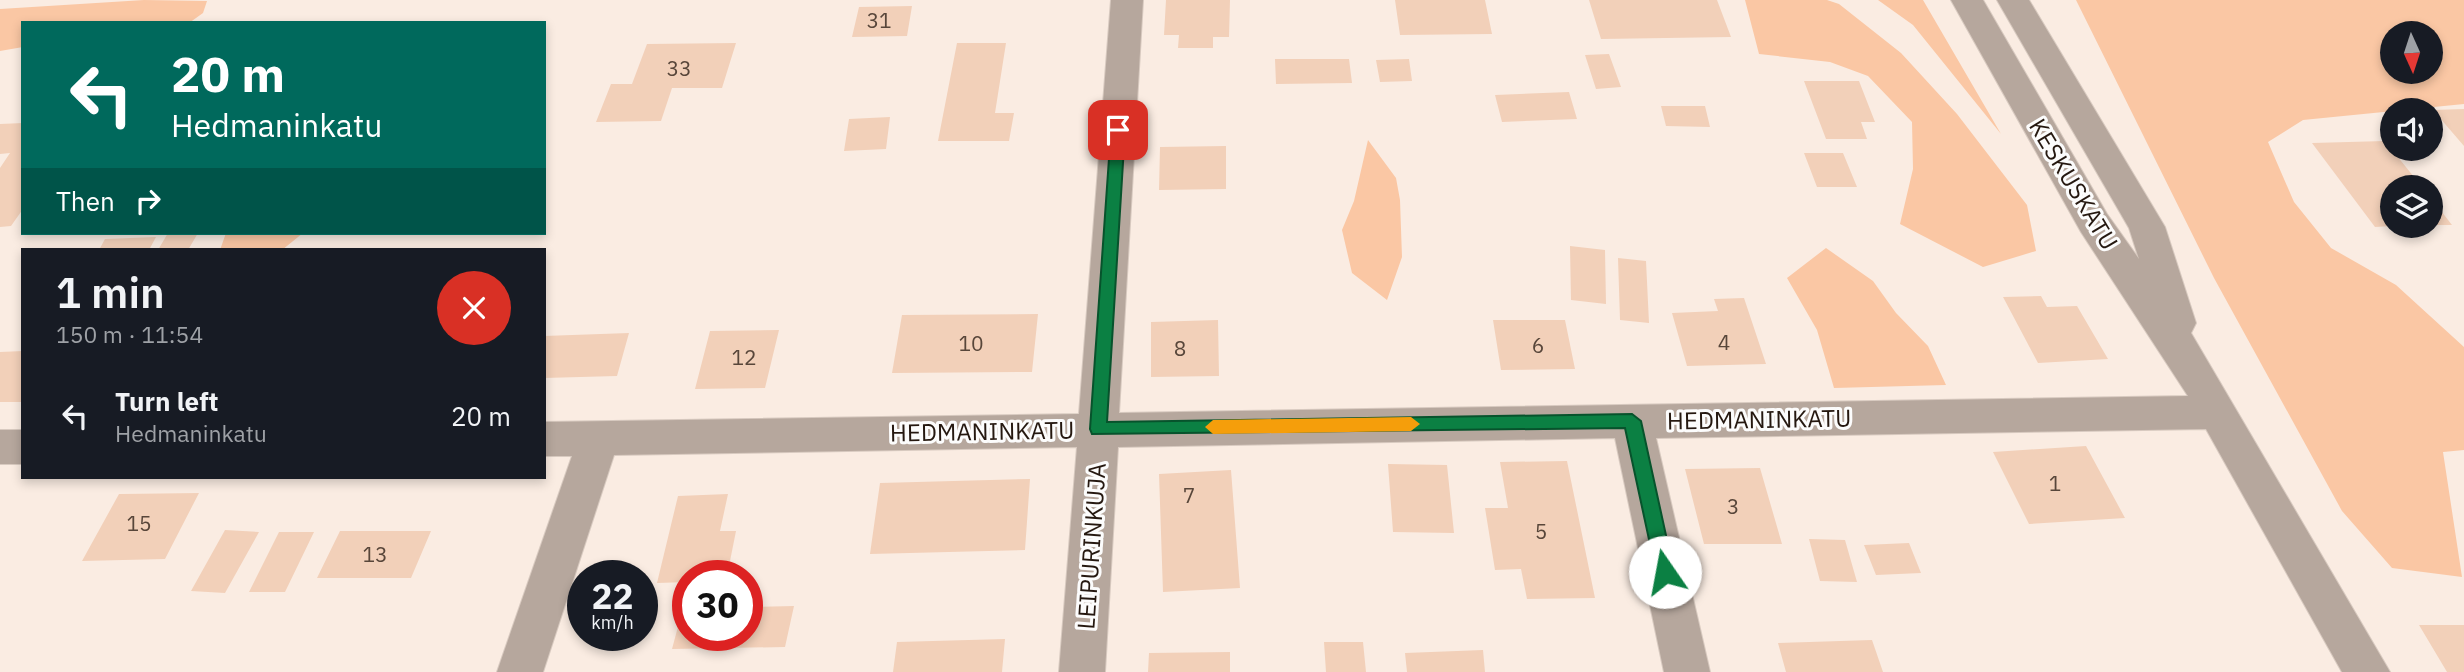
<!DOCTYPE html>
<html lang="en">
<head>
<meta charset="utf-8">
<style>
	:root { --surface:#171b24; --page:#242831; --text:#f1f3f6; --muted:#9ea1a6 }
	body { margin:0; font-family:"IBM Plex Sans",sans-serif; background:var(--page); color:var(--text); height:100vh; display:flex; flex-direction:column; font-size:26px; white-space:nowrap }
	* { box-sizing:border-box; margin:0 }
	p { font-size:23px; color:var(--muted) }
	.icon { flex:none; width:38px; height:38px; fill:none; stroke:currentColor; stroke-width:2; stroke-linecap:round; stroke-linejoin:round }
	.map { position:relative; flex:1; overflow:hidden }
	.side { position:absolute; left:21px; top:248px; width:525px; height:231px; display:flex; flex-direction:column; background:var(--surface); border-radius:0px; box-shadow:0 4px 10px #0003 }
	.side>* { flex:none }
	.hud { position:absolute; left:21px; top:21px; width:525px; height:214px; border-radius:0px; box-shadow:0 4px 10px #0003; background:#00695c; color:#fff; overflow:hidden }
	.needle { width:46px; rotate:177deg }
	.buttons { position:absolute; left:2380px; top:21px; display:grid; gap:14px }
	.buttons a { display:grid; place-items:center; width:63px; height:63px; border-radius:50%; background:var(--surface); box-shadow:0 4px 10px #0003; font-size:35px }
	.speed { position:absolute; left:567px; top:560px; display:flex; gap:14px; font-size:35px; font-weight:700; text-align:center }
	.speed>* { display:grid; place-content:center; width:91px; height:91px; border-radius:50%; background:var(--surface); box-shadow:0 4px 10px #0003; line-height:1 }
	.speed small { font-size:18px; font-weight:400 }
	.speed .limit { border:10px solid #d22; background:#fff; color:#111 }
	.pin { position:absolute; display:grid; place-items:center; width:60px; height:60px; color:#fff; margin:-30px; border-radius:14px; box-shadow:0 4px 10px #0006 }
	.me { position:absolute; width:77px; margin:-38px; rotate:348deg; stroke-linejoin:round; filter:drop-shadow(0 0 5px #0008) }
	.turn { display:flex; align-items:center; gap:24px; height:147px; padding:0 35px; font-size:32px }
	.turn .icon { width:91px; height:91px; stroke-width:2.5 }
	.turn b { display:block; font-size:49px; line-height:60px }
	.then { display:flex; align-items:center; height:66px; padding:0 35px; background:#0003; gap:14px; font-size:26px }
	.round { display:grid; place-items:center; flex:none; width:74px; height:74px; border-radius:37px; background:var(--page) }
	.overview { display:flex; align-items:center; justify-content:space-between; height:119px; padding:0 35px }
	h1 { font-size:42px; font-weight:600; line-height:52px }
	ul { padding:0; list-style:none }
	li { display:flex; align-items:center; gap:21px; height:98px; padding:0 35px }
	li div { flex:1 }
	li b { display:block; font-size:26px }
	li em { font-style:normal }
	.map>svg:first-child { display:block }
	.green { fill:#fac7a4; fill-rule:evenodd }
	.building { fill:#f2d0b9 }
	.lines { fill:none; stroke-linecap:round; stroke-linejoin:round }
	.minor-casing { stroke:#d8cac0; stroke-width:2 }
	.minor { fill:#b6a79d; fill-rule:evenodd }
	.route { fill:#0b8043; stroke:#07532c; stroke-width:2 }
	.slow { fill:#f59e0b }
	.labels { text-anchor:middle; dominant-baseline:central; stroke-width:6; stroke-linejoin:round; paint-order:stroke }
	.number-label { font-size:21px; fill:#58463a }
	.street-label { font-size:24px; fill:#251810; stroke:#fcfcfc }
</style>
</head>
<body>
<div class="map">
<svg width="2464" height="672" viewBox="0 0 2464 672">
	<rect width="100%" height="100%" fill="#faece2"/>
	<path class="green" d="M144,0L207,1L203,13L189,23H23V47L0,51V9Z
		M1745,0H1827L1839,4L1901,53L1957,114L2027,205L2036,251L1983,267L1900,224L1913,169L1912,122L1868,76L1830,62L1759,54Z
		M1878,0H1923L2001,134L1913,25Z
		M2076,0H2464V104L2303,120L2268,142L2294,202L2331,248L2396,285L2464,347V450L2443,452L2462,577L2392,568L2342,511L2214,278ZM2431,33V72H2392V33Z
		M1368,140L1396,178L1400,200L1402,257L1387,300L1352,273L1342,230L1354,201Z
		M226,233H303L282,250H220Z
		M1826,248L1873,281L1896,313L1928,346L1946,385L1834,388L1817,330L1787,278Z"/>
	<path class="building" d="M1166,0H1230L1229,37H1213V48H1178L1179,35H1164Z
		M1395,0H1485L1492,34L1400,35Z
		M1589,0H1717L1731,37L1601,39Z
		M912,6L907,36L852,37L859,7Z
		M736,43L722,88H672L661,121L596,122L611,84H632L647,44Z
		M957,43H1006L995,113H1014L1009,141H938Z
		M1609,54L1621,87L1596,89L1585,55Z
		M1275,59H1349L1352,83L1276,84Z
		M1409,59L1412,81L1380,82L1376,60Z
		M1804,81H1859L1875,122H1861L1867,139H1826Z
		M1569,92L1577,119L1502,122L1495,95Z
		M1661,106H1705L1710,127L1666,126Z
		M2464,109V146L2433,110Z
		M890,117L886,149L844,151L849,119Z
		M23,123V209L11,226L0,227V168L10,153L0,154V124Z
		M2385,141L2422,187H2392V226L2375,227L2312,143Z
		M1226,146V189L1159,190L1160,147Z
		M1804,153H1843L1857,187H1817Z
		M2431,198L2452,225H2431Z
		M168,233H198L188,250H158Z
		M156,237L149,250H99L105,239Z
		M1570,246L1605,250L1606,304L1571,300Z
		M1618,258L1646,261L1649,323L1620,320Z
		M2041,296L2047,307L2077,306L2108,359L2038,363L2003,297Z
		M1744,298L1766,364L1687,366L1672,313L1718,311L1714,299Z
		M1038,314L1032,372L892,373L902,315Z
		M1218,320L1219,376L1151,377V322Z
		M1493,320H1565L1575,369L1501,370Z
		M779,330L765,388L695,389L710,331Z
		M629,333L617,376L544,378V336Z
		M23,351V402H0V352Z
		M2086,446L2125,518L2029,524L1993,452Z
		M1567,461L1595,598L1527,599L1521,569L1495,570L1485,508H1508L1500,462Z
		M1388,464L1447,465L1454,533L1393,532Z
		M1760,468L1782,544H1704L1685,469Z
		M1231,470L1240,588L1163,592L1159,474Z
		M1030,479L1025,550L870,554L880,483Z
		M199,493L165,559L82,561L119,494Z
		M728,494L720,531H736L727,576H688V582L657,583L678,496Z
		M225,530L259,532L225,593L191,591Z
		M340,531H431L411,578H317Z
		M279,532H314L285,592H249Z
		M1809,539L1845,540L1857,582L1820,581Z
		M1909,543L1921,573L1876,575L1864,545Z
		M794,606L785,647L672,649L683,608H688V635H747V607Z
		M2419,625H2464V672H2447Z
		M1005,639L1002,672H893L897,642Z
		M1872,640L1883,672H1786L1778,643Z
		M1324,642H1363L1366,672H1326Z
		M1483,650L1485,672H1407L1405,653Z
		M1230,652V672H1148L1149,653Z"/>
	<g class="lines">
		<g class="minor-casing">
			<path id="minor" d="M1111,0H1143L1119,413L2188,396L2081,232L1951,0H1983L2107,214L2139,259L2129,228L1997,0H2029L2165,227L2196,323L2191,333L2390,672H2342L2206,429L1656,438L1710,672H1664L1615,438L1118,447L1105,672H1059L1077,447L614,455L543,672H497L572,456H544V422L1079,414Z
				M0,430H23V464H0Z"/>
		</g>
		<use href="#minor" class="minor"/>
	</g>
	<path class="route" d="M1118,125L1125,130L1107,422L1632,414L1641,421L1674,572L1671,577H1659L1656,572L1625,428L1092,434L1090,429L1111,130Z"/>
	<path class="slow" d="M1411,417L1420,424L1411,431L1213,434L1205,427L1213,420Z"/>
	<g class="labels">
		<g class="number-label">
			<text x="879" y="20">31</text>
			<text x="679" y="68">33</text>
			<text x="1724" y="342">4</text>
			<text x="971" y="343">10</text>
			<text x="1538" y="345">6</text>
			<text x="1180" y="348">8</text>
			<text x="744" y="357">12</text>
			<text x="2055" y="483">1</text>
			<text x="1189" y="495">7</text>
			<text x="1733" y="506">3</text>
			<text x="139" y="523">15</text>
			<text x="1541" y="531">5</text>
			<text x="375" y="554">13</text>
		</g>
		<g class="street-label">
			<text transform="translate(2074 184) rotate(59)">KESKUSKATU</text>
			<text transform="translate(1759 419) rotate(-1)">HEDMANINKATU</text>
			<text transform="translate(982 431) rotate(-1)">HEDMANINKATU</text>
			<text transform="translate(1091 546) rotate(-86)">LEIPURINKUJA</text>
		</g>
	</g>
</svg>
<div class="buttons">
<a><svg class="needle" viewBox="-14 -14 28 28"><path d="M0-13l5 13h-10z" fill="#e53935"/><path d="M0 13l5-13h-10z" fill="#9ea1a6"/></svg></a>
<a><svg class="icon" aria-label="sound" viewBox="0 0 24 24"><path d="M4 9h4l5-4v14l-5-4H4zM17 9q2 3 0 6"/></svg></a>
<a><svg class="icon" aria-label="layers" viewBox="0 0 24 24"><path d="M12 4l9 5-9 5-9-5zM3 14l9 5 9-5"/></svg></a>
</div>
<div class="speed"><div>22<small>km/h</small></div><div class="limit">30</div></div>
<div class="pin" style="left:1118px;top:130px;background:#d93025"><svg class="icon" aria-label="arrive" viewBox="0 0 24 24"><path d="M6 21V4h12l-3 4 3 4H6"/></svg></div>
<svg class="me" style="left:1665px;top:572px" viewBox="-20 -20 40 40"><circle r="19" fill="#fff"/><path d="M0-13L10 11 0 6-10 11z" fill="#0b8043"/></svg>
<div class="hud">
<div class="turn"><svg class="icon" aria-label="left" viewBox="0 0 24 24"><path d="M17 20v-9H6M10 6l-5 5 5 5"/></svg><div><b>20 m</b>Hedmaninkatu</div></div>
<div class="then">Then<svg class="icon" aria-label="right" viewBox="0 0 24 24"><path d="M7 20v-9h11M14 6l5 5-5 5"/></svg></div>
</div>
<section class="side">
<div class="overview"><div><h1>1 min</h1><p>150 m · 11:54</p></div><a class="round" style="background:#d93025;color:#fff"><svg class="icon" aria-label="close" viewBox="0 0 24 24"><path d="M6 6l12 12M18 6L6 18"/></svg></a></div>
<ul>
<li><svg class="icon" aria-label="left" viewBox="0 0 24 24"><path d="M17 20v-9H6M10 6l-5 5 5 5"/></svg><div><b>Turn left</b><p>Hedmaninkatu</p></div><em>20 m</em></li>
</ul>
</section>
</div>
</body>
</html>
